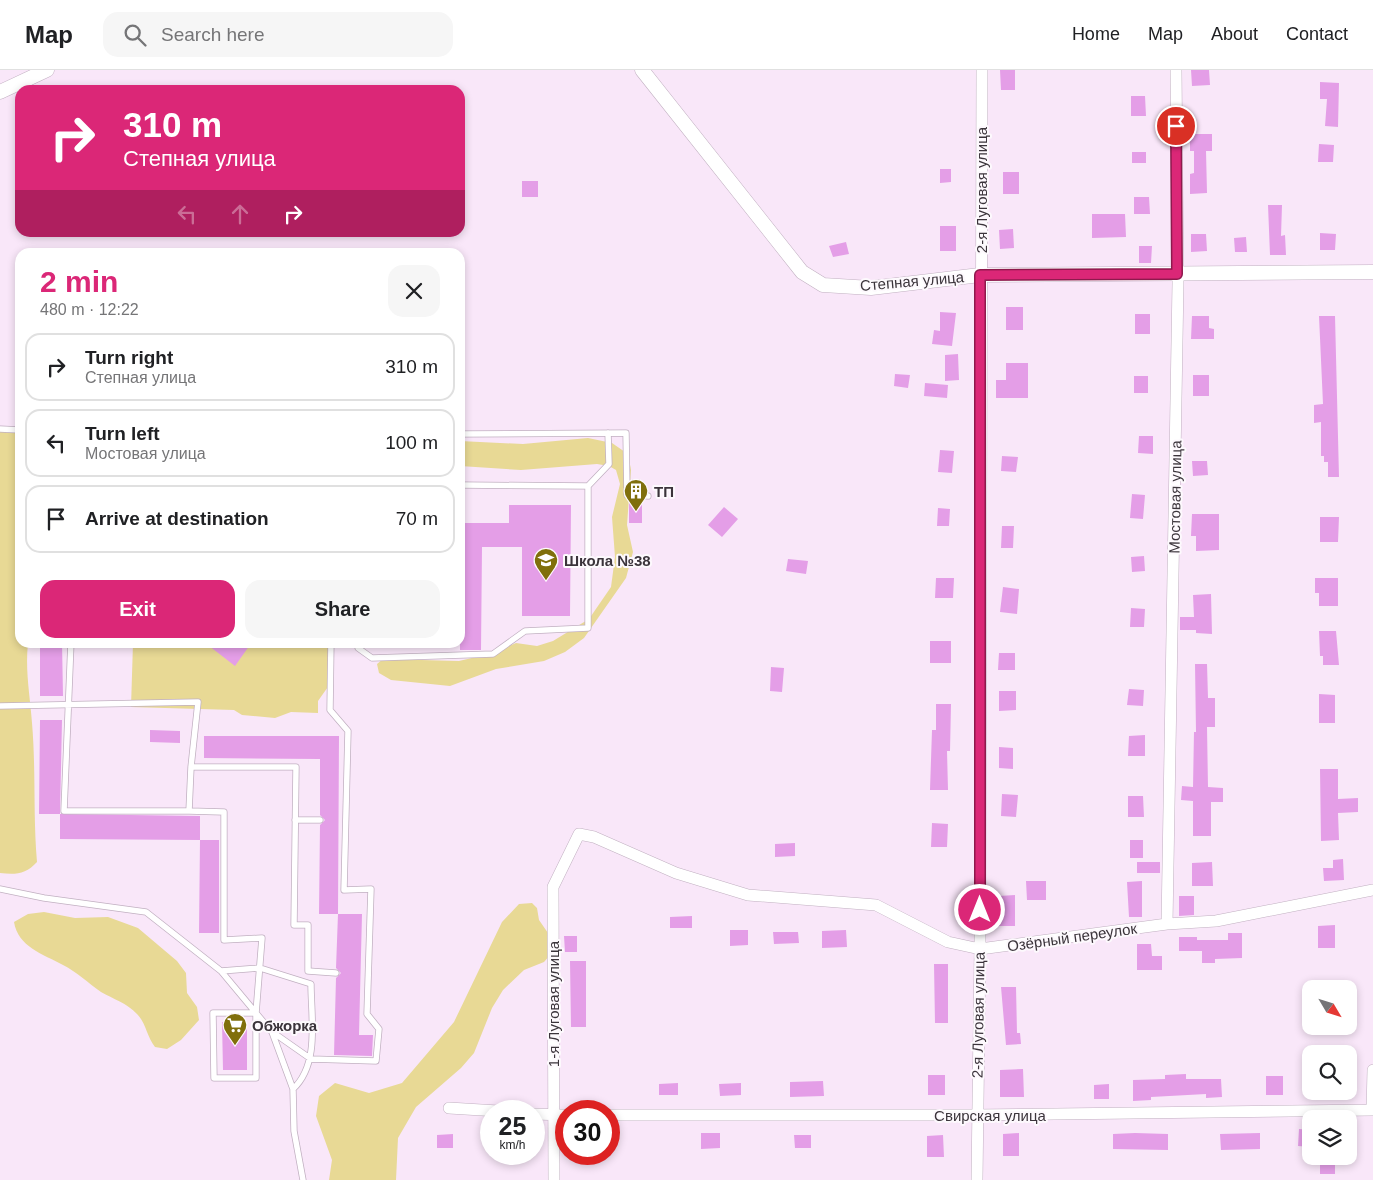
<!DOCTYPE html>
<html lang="en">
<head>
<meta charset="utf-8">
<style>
	:root { --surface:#fff; --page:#f6f6f6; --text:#202124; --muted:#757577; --line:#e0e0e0; --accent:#db2777 }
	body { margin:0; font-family:Arial,sans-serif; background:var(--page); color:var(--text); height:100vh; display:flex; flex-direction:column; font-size:19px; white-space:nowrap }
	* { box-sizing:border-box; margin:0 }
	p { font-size:16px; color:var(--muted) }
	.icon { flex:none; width:28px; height:28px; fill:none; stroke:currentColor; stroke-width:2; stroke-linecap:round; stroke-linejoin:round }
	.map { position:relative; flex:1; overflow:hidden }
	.details { position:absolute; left:15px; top:178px; width:450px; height:400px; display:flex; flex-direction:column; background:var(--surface); border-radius:15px; box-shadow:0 2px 8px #0003 }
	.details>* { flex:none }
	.hud { position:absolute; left:15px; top:15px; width:450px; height:152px; border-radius:15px; box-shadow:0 2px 8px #0003; background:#db2777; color:#fff; overflow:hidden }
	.needle { width:32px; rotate:128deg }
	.tools { position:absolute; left:1302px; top:910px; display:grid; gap:10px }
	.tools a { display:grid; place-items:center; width:55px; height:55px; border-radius:10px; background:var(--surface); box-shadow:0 2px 8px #0003; font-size:25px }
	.speed { position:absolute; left:480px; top:1030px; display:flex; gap:10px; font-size:25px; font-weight:700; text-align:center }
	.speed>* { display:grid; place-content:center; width:65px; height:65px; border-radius:50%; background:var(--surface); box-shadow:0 2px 8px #0003; line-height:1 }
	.speed small { font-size:12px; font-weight:400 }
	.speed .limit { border:8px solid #d22; background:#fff; color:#111 }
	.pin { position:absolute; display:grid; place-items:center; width:42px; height:42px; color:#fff; margin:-21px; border:2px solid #fff; border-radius:50%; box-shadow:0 1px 5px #0007 }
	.me { position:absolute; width:55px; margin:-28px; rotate:0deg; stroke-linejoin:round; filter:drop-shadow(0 0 4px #0008) }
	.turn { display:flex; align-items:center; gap:18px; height:105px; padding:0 25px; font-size:22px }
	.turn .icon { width:65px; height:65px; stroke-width:2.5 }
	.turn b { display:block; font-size:35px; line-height:42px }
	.lanes { display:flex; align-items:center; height:48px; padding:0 25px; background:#0003; justify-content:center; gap:25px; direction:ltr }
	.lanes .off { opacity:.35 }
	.round { display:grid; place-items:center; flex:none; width:52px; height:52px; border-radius:15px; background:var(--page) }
	.head { display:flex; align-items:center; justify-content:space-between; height:85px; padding:0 25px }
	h1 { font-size:30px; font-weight:600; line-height:38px; color:var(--accent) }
	.cta { display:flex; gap:10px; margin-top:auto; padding:10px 25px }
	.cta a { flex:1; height:58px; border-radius:15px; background:var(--accent); color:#fff; font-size:20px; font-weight:600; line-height:58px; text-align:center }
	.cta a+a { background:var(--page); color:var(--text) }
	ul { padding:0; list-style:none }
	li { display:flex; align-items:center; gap:15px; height:68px; margin:0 10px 8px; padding:0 15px; border:2px solid var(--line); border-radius:15px }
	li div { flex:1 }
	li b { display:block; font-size:19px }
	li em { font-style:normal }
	header { display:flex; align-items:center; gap:30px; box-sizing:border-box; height:70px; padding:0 25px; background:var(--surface); border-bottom:1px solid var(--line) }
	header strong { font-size:24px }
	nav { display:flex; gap:28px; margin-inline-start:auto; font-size:18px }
	.search { width:350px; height:45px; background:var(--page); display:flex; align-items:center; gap:12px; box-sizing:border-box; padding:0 18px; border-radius:15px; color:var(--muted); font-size:19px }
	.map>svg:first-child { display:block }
	.green { fill:#e8d995 }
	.building { fill:#e49ee7 }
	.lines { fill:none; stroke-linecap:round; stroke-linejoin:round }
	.service-casing { stroke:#c1b0c1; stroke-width:7 }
	.minor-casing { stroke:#c1b0c1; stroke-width:12 }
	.tertiary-casing { stroke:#c1b0c1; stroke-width:15 }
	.service { stroke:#fff; stroke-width:5.5 }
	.minor { stroke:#fff; stroke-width:11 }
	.tertiary { stroke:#fff; stroke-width:14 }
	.route-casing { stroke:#8e194d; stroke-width:12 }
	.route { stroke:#db2777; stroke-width:9 }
	.labels { text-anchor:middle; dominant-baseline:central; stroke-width:4; stroke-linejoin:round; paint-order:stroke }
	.street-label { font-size:15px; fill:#3b343b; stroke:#fdf9fd }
	.poi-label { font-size:15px; font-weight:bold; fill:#3b343b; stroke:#fdf9fd; text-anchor:start }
</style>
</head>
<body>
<header>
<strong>Map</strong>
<div class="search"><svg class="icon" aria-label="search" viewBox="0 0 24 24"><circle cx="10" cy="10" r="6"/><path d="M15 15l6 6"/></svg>Search here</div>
<nav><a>Home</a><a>Map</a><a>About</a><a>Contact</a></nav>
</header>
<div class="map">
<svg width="1373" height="1110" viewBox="0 0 1373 1110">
	<rect width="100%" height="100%" fill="#f9e7f9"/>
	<path class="green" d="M0,360L20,362V572L28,573C25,601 30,625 32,653C36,699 33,746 37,792C26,804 16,805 0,803Z
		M588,368L612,373L625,382L629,389L631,400L627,455L633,482L626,508L584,568L565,582L544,591L496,599L450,616L391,610L379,603L377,594L383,589L459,591L493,583L516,573L537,576L553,571L589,549L611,517L615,487L612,447L620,414L616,400L609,396L597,394L521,400L460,396V371L523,374Z
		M133,573H333L330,614L318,631V643L291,642L275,648L242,645L234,640L131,637Z
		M532,833L537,838L539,850L548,863L551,884L544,892L524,900L503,920L492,938L474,983L461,998L416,1037L398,1068L396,1110H329L332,1090L316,1046L319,1026L335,1013L369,1023L402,1013L454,952L502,852L519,834Z
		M44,842L75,848L108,847L138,858L177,891L186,903L187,923L197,937L199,950L181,970L167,979L155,977C147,967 146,953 137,944C127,933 113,929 101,922C88,913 77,902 63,895C43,884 18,877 14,852L28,844Z"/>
	<path class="building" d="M1000,0H1015V20H1001Z
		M1191,0H1209L1210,15L1192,16Z
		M1320,12L1339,13L1338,57L1325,56L1327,29H1320Z
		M1131,26H1145L1146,46H1131Z
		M1190,64H1212V81H1206L1207,123L1190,124V104L1194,103V81H1190Z
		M1319,74L1334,75L1333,92H1318Z
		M1132,82H1146V93H1132Z
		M940,99H951V112L940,113Z
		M1003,102H1019V124H1003Z
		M522,111H538V127H522Z
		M1134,127H1149L1150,144H1134Z
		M1268,135H1282L1281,166L1285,165L1286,185H1270Z
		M1092,144H1125L1126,167L1092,168Z
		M940,156H956V181H940Z
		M1013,159L1014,178L1000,179L999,160Z
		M1320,163L1336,164L1335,180H1320Z
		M1191,164H1206L1207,181L1191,182Z
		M1246,167L1247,182H1235L1234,168Z
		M846,172L849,184L833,187L829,176Z
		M1139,176H1152L1151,193H1139Z
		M1006,237H1023V260H1006Z
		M940,242L956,243L952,276L932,274L934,260L940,261Z
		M1135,244H1150V264H1135Z
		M1192,246H1209V258L1214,259V269H1191Z
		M1319,246H1335L1339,407H1328V392H1324V386H1321V352L1314,353V335L1323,334Z
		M958,284L959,310L945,311V285Z
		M1006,293H1028V328H996V310H1006Z
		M895,304L910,305L908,318L894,316Z
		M1193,305H1209V326H1193Z
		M1134,306H1148V323H1134Z
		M925,313L948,315L947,328L924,326Z
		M1139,366H1153V384L1138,383Z
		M940,380L954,381L952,403L938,402Z
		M1002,386L1018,387L1016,402L1001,401Z
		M1192,391H1207L1208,405L1193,406Z
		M1132,424L1145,425L1143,449L1130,448Z
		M629,432H642V453H629Z
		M509,435H571L570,546H522V477H482L481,580H460V453H509Z
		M724,437L738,449L722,467L708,455Z
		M938,438L950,439L949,456H937Z
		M1192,444H1219V480L1196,481V466H1191Z
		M1320,447H1339L1338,472H1320Z
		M1002,456H1014L1013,478H1001Z
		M1144,486L1145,501L1132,502L1131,487Z
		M788,489L808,491L806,504L786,501Z
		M936,508H954L953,528H935Z
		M1315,508H1338V536H1319V523H1315Z
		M1003,517L1019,519L1017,544L1000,542Z
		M1211,524L1212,564L1196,563V560H1180V547H1194L1193,525Z
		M1131,538L1145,539L1144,557H1130Z
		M1319,561H1336L1339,595H1323V586H1320Z
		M930,571H951V593H930Z
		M40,572H62L63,626H40Z
		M204,572H252L235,596Z
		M999,583H1015V600H998Z
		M1195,594H1207L1208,628H1215V657H1207L1208,717L1223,718V732H1211V766H1193V731L1181,730L1182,716L1193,717L1194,662H1196Z
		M771,597L784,598L782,622L770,621Z
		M1129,619L1144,620L1143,636L1127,635Z
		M999,621H1016V640L999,641Z
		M1319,624L1335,625V653H1319Z
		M936,634H951L950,681H947L948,720H930L932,660H936Z
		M40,650H62L60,744H39Z
		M150,660L180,661V673L150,672Z
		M1145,665V686H1128L1129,666Z
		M204,666H339L338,844H319L320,755L325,750L320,745V689L204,688Z
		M999,677L1013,678V699L999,698Z
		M1320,699H1338V729L1358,728V742L1338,743L1339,770L1321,771Z
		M1002,724L1018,725L1016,747L1001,746Z
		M1128,726H1143L1144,747H1128Z
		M60,744L200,746V770L60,769Z
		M932,753L948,754L947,777H931Z
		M200,770H219V863H199Z
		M1130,770H1143V788H1130Z
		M795,773V786L775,787V774Z
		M1343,789L1344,810L1324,811L1323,798H1333V790Z
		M1137,792H1160V803H1137Z
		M1212,792L1213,816H1192V793Z
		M1026,811H1046V830H1027Z
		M1142,811V847H1129L1127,812Z
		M1015,825V856H999V826Z
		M1179,826H1194V845L1179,846Z
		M338,844H362L359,965H373L372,986L334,985L336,908L341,903L336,898Z
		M692,846V858H670V847Z
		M1335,855V878H1318V856Z
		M730,860H748V875L730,876Z
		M846,860L847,877L822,878V861Z
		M773,862H798L799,873L774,874Z
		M1228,863H1242V888L1215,889V893H1202V881H1179V867H1197V870H1228Z
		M564,866H577V882H565Z
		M1137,874H1151L1152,886H1162V900H1137Z
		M570,891H586V957H571Z
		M934,894H948V953H935Z
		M1001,917H1016L1017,963H1020L1021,974L1006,975Z
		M222,952H247V1000H223Z
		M1023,999L1024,1027H1000V1000Z
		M1186,1004V1009H1221L1222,1027L1206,1028V1024L1151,1027V1030L1133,1031V1010L1165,1009V1005Z
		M928,1005H945V1025H928Z
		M1266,1006H1283V1025H1266Z
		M823,1011L824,1026L790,1027V1012Z
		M678,1013V1025H659V1014Z
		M741,1013V1025L720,1026L719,1014Z
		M1109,1014V1029H1094V1015Z
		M1299,1059L1311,1060L1310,1077L1298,1076Z
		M701,1063H720V1078L701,1079Z
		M1019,1063V1086H1003V1064Z
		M1135,1063L1168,1064V1080L1113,1079V1064Z
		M1260,1063V1079L1221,1080L1220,1064Z
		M453,1064V1078H437V1065Z
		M794,1065H811V1078H795Z
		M943,1065L944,1087H927V1066Z
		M1320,1086H1335V1104H1320Z"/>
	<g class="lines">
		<g class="service-casing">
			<path id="service" d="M0,359L20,360
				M460,364L626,363L627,425L648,426
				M460,415L588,416
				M71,572L64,741H189L191,697H296L294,855H308V901L336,903
				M358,572V578L372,588L493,584L525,561L588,558V416L609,394L608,363
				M0,636L198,632L191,697
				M189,741L224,742V870L262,868L256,943V1008H214L213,943H256
				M295,750H320
				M0,819L44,828L146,842L221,901L260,898L311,914C311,948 320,994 293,1019L294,1061L303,1110
				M221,901L271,961L311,989L376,991L379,959L367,944L371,819L344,820L348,661L330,640L331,572
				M272,962L293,1019"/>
		</g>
		<g class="minor-casing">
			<path id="minor" d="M1167,854L1178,213L1176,0
				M449,1038L498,1041
				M534,1044L566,1045
				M609,1045H976L1372,1040L1373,1000
				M554,1110L553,817L579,764L594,767L676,803L748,825L876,835L948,872L980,879L1167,854L1216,851L1373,820
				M977,1110L980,879L982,0"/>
		</g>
		<g class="tertiary-casing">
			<path id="tertiary" d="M642,0L802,202L823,215L871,218L980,205L1373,202
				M0,22L47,0"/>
		</g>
		<use href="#service" class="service"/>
		<use href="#minor" class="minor"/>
		<use href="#tertiary" class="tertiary"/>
	</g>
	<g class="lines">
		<g class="route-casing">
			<path id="route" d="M980,840V205L1177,204L1176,56"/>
		</g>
		<use href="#route" class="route"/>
	</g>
	<defs>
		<g id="building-pin" transform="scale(1.25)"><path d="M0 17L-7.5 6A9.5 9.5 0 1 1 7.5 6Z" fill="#806f0c" stroke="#fdf9fd"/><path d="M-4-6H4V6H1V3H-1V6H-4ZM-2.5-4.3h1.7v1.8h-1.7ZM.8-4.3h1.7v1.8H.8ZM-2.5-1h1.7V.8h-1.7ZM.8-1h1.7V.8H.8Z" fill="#fff"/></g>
		<g id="school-pin" transform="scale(1.25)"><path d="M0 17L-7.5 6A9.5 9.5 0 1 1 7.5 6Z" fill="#806f0c" stroke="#fdf9fd"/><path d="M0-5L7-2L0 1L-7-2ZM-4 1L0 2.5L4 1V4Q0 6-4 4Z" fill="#fff"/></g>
		<g id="supermarket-pin" transform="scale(1.25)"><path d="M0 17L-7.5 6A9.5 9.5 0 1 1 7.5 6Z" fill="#806f0c" stroke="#fdf9fd"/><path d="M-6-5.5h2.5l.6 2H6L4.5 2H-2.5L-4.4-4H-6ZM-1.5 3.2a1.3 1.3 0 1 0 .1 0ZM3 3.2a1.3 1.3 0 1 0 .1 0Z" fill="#fff"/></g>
	</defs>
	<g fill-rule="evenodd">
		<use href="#building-pin" x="636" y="421"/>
		<use href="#school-pin" x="546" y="490"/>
		<use href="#supermarket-pin" x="235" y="955"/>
	</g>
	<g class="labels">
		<g class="street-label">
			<text transform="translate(981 120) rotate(-90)">2-я Луговая улица</text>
			<text transform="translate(912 211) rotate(-5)">Степная улица</text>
			<text transform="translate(1175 427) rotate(-89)">Мостовая улица</text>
			<text transform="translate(1072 867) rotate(-8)">Озёрный переулок</text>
			<text transform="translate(553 934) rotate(-90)">1-я Луговая улица</text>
			<text transform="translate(978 945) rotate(-89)">2-я Луговая улица</text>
			<text x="990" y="1045">Свирская улица</text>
		</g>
		<g class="poi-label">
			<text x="654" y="421">ТП</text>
			<text x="564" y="490">Школа №38</text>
			<text x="252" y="955">Обжорка</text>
		</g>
	</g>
</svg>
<div class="tools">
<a><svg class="needle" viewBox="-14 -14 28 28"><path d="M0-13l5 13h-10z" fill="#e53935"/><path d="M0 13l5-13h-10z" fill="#757577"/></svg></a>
<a><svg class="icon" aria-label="search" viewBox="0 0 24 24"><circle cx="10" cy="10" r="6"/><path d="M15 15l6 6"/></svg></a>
<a><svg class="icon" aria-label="layers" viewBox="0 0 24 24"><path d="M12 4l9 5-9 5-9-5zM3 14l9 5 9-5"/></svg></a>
</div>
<div class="speed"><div>25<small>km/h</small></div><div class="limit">30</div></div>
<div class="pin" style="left:1176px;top:56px;background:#d93025"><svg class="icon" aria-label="arrive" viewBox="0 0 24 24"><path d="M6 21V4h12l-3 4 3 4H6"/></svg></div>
<svg class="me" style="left:980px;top:840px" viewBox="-20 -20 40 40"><circle r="17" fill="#db2777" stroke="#fff" stroke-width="3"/><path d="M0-11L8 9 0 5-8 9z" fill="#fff"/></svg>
<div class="hud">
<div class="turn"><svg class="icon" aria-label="right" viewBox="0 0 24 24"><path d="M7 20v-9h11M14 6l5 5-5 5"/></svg><div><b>310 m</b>Степная улица</div></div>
<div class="lanes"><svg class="icon off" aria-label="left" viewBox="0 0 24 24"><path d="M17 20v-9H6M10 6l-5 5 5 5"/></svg><svg class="icon off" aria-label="ahead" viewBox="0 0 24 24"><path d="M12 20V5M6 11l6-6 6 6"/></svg><svg class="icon" aria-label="right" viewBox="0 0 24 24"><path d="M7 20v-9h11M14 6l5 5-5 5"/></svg></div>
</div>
<section class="details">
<div class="head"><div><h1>2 min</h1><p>480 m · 12:22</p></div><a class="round"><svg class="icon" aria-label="close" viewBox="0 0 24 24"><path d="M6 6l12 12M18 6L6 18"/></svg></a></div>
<ul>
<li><svg class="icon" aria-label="right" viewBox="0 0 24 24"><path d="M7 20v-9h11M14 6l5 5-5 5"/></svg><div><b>Turn right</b><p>Степная улица</p></div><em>310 m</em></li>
<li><svg class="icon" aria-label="left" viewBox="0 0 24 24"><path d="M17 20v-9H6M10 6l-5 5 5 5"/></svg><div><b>Turn left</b><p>Мостовая улица</p></div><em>100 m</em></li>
<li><svg class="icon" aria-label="arrive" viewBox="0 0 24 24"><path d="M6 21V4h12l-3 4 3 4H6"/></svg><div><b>Arrive at destination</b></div><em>70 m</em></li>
</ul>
<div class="cta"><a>Exit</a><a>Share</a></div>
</section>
</div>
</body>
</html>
